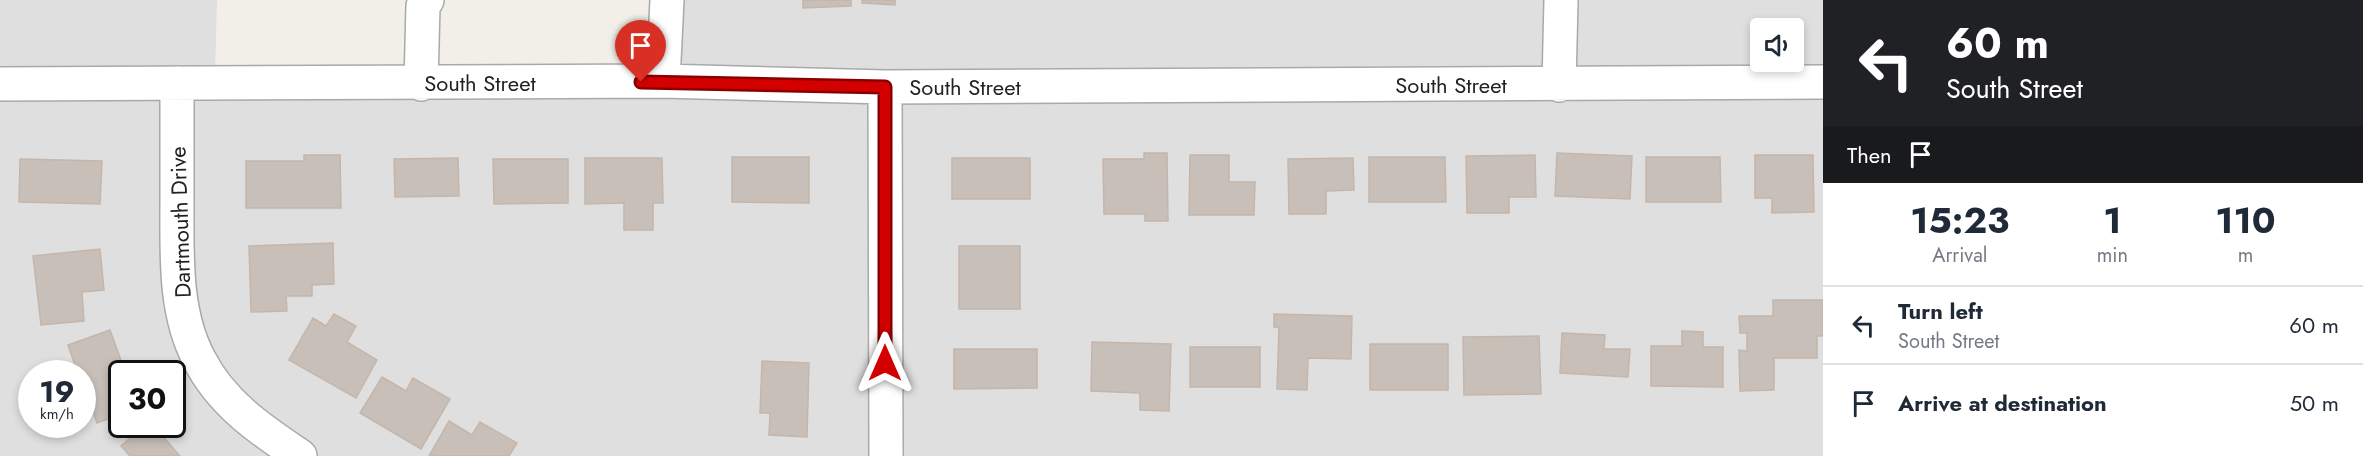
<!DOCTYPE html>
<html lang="en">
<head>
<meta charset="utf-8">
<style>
	:root { --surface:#fff; --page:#f6f6f7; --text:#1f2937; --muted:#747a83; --line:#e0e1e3 }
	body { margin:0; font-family:Jost,sans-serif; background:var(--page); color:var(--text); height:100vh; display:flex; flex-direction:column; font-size:22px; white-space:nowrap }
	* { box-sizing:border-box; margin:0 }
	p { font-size:20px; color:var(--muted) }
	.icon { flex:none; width:33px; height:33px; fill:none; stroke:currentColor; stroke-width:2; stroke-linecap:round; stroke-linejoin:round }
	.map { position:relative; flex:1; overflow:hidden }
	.drawer { display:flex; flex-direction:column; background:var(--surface); width:540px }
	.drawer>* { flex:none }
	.guide { background:#202124; color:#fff; overflow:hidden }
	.buttons { position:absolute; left:1750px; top:18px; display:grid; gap:12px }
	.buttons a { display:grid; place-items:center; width:54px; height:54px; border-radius:6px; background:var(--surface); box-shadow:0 3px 9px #0003; font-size:30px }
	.speed { position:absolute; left:18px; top:360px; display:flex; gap:12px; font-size:30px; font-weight:700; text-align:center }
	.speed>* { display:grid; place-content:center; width:78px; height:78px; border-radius:50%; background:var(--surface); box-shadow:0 3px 9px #0003; line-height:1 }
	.speed small { font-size:15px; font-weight:400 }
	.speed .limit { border:3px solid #111; border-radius:9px; background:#fff; color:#111 }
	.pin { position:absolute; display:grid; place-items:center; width:51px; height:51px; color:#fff; margin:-62px -26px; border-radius:50% 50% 50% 0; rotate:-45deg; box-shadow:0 0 6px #0007 }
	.pin .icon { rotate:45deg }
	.me { position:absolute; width:66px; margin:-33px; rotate:0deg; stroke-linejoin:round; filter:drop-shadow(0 0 4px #0008) }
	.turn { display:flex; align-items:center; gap:21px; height:126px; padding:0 24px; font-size:27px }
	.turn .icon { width:78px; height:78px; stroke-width:2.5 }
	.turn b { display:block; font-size:42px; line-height:51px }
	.then { display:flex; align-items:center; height:57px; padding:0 24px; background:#0003; gap:12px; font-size:22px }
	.eta { display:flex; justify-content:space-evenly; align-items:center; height:102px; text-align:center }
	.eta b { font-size:36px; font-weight:700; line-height:42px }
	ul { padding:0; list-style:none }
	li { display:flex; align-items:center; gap:18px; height:78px; padding:0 24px; border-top:2px solid var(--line) }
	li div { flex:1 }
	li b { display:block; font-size:22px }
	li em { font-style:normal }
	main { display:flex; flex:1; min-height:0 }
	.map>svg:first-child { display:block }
	.residential { fill:#e0dfdf; fill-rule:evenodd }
	.building { fill:#c7bfb8; stroke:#c4b6ab; stroke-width:1.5 }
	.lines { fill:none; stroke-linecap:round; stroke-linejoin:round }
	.minor-casing { stroke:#a9a9a9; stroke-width:36 }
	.minor { stroke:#fff; stroke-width:33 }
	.route-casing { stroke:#8a0000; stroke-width:15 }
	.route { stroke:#d40000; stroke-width:10 }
	.labels { text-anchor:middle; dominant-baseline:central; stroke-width:4.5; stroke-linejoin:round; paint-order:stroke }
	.street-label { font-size:22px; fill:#222; stroke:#fff }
</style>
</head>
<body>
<main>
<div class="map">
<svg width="1823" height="456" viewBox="0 0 1823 456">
	<rect width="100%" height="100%" fill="#f2efe9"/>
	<path class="residential" d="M0,0H217L215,78H0Z
		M677,0H1823V78L675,79ZM1761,28H1794V62H1761Z
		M1823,95V456H0V101ZM32,374H82V424H32ZM122,374H172V424H122Z"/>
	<path class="building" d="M803,0H851V6L803,8Z
		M862,0H895V5L862,3Z
		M1144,153H1167L1168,221H1145V214H1104L1103,159H1144Z
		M1557,153L1632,156L1630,199L1555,196Z
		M304,155H340L341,208H246V161H304Z
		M1190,155H1229V182H1255L1254,215H1189Z
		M1535,155L1536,197H1509V213H1467L1466,156Z
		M1755,155H1813L1814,212L1772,213V198H1755Z
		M732,157H809V203L732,202Z
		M1369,157H1445L1446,202H1369Z
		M1646,157H1720L1721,202H1646Z
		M458,158L459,196L395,197L394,159Z
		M585,158H662L663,203H653V230H624V203L585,204Z
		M952,158H1030V199H952Z
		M1353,158L1354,190L1326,191V214H1289L1288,159Z
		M20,159L102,161L100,204L19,202Z
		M493,159H568V203L494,204Z
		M333,243L334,284L312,285V296H286L287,311L251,312L249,246Z
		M959,246H1020V309H959Z
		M100,249L104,290L82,292L84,321L41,325L33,256Z
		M1773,300H1823V336H1817V358H1774V390L1740,391L1739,350L1747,351V333H1740L1739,316H1773Z
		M334,314L356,326L347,342L377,360L356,398L289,360L313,318L326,326Z
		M1274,314L1352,316L1351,359L1308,358L1307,390L1277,389L1279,328L1274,327Z
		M110,330L126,374H122V414L97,423L85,389L82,390V374H71L77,371L68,345Z
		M1682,331L1703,332V347H1723V387L1651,386V346H1682Z
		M1562,333L1605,335L1604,349H1630L1628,377L1560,373Z
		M1539,336L1541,394L1464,395L1463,337Z
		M1092,342L1171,344L1169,411L1140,410V393L1091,391Z
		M1370,344H1448V390H1370Z
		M1190,347H1260V387H1190Z
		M954,349H1037V388L954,389Z
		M762,361L809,363L807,437L769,435L770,413H760Z
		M382,377L406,391L413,378L450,399L421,449L360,413Z
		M449,421L472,435L480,422L517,443L509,456H429Z
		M146,424H152L180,456H130L121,446Z"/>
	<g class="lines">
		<g class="minor-casing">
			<path id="minor" d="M663,81L667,0
				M177,83C177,123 177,162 177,202C177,254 174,312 199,359C221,403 261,430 300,456
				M0,84L663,81L885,87L1823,82
				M421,84L423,6L427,0
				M1559,85L1561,0
				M885,87L886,456"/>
		</g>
		<use href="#minor" class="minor"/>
	</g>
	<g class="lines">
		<g class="route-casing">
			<path id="route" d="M641,82L885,87V363"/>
		</g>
		<use href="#route" class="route"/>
	</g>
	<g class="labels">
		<g class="street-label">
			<text x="480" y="83">South Street</text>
			<text x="1451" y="85">South Street</text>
			<text x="965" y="87">South Street</text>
			<text transform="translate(180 222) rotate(-92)">Dartmouth Drive</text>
		</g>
	</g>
</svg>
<div class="buttons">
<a><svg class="icon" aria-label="sound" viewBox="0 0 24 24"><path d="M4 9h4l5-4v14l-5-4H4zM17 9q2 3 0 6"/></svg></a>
</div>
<div class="speed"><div>19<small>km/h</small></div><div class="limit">30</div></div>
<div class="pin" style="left:641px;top:82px;background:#d93025"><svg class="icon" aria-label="arrive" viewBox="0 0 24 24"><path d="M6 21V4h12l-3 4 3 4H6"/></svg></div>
<svg class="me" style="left:885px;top:363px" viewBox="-20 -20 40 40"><path d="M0-17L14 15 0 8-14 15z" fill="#d40000" stroke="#fff" stroke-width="4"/></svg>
</div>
<section class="drawer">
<div class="guide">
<div class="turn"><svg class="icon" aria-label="left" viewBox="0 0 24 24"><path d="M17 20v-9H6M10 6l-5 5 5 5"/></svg><div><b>60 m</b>South Street</div></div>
<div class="then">Then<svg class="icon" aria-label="arrive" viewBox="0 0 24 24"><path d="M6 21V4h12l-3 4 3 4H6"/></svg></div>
</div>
<div class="eta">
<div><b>15:23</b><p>Arrival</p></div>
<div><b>1</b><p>min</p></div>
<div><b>110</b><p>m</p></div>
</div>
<ul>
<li><svg class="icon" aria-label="left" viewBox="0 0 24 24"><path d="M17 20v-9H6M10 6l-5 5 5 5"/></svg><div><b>Turn left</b><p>South Street</p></div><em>60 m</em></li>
<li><svg class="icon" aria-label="arrive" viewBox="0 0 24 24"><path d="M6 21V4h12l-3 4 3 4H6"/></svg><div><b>Arrive at destination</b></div><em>50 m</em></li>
</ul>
</section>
</main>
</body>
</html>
